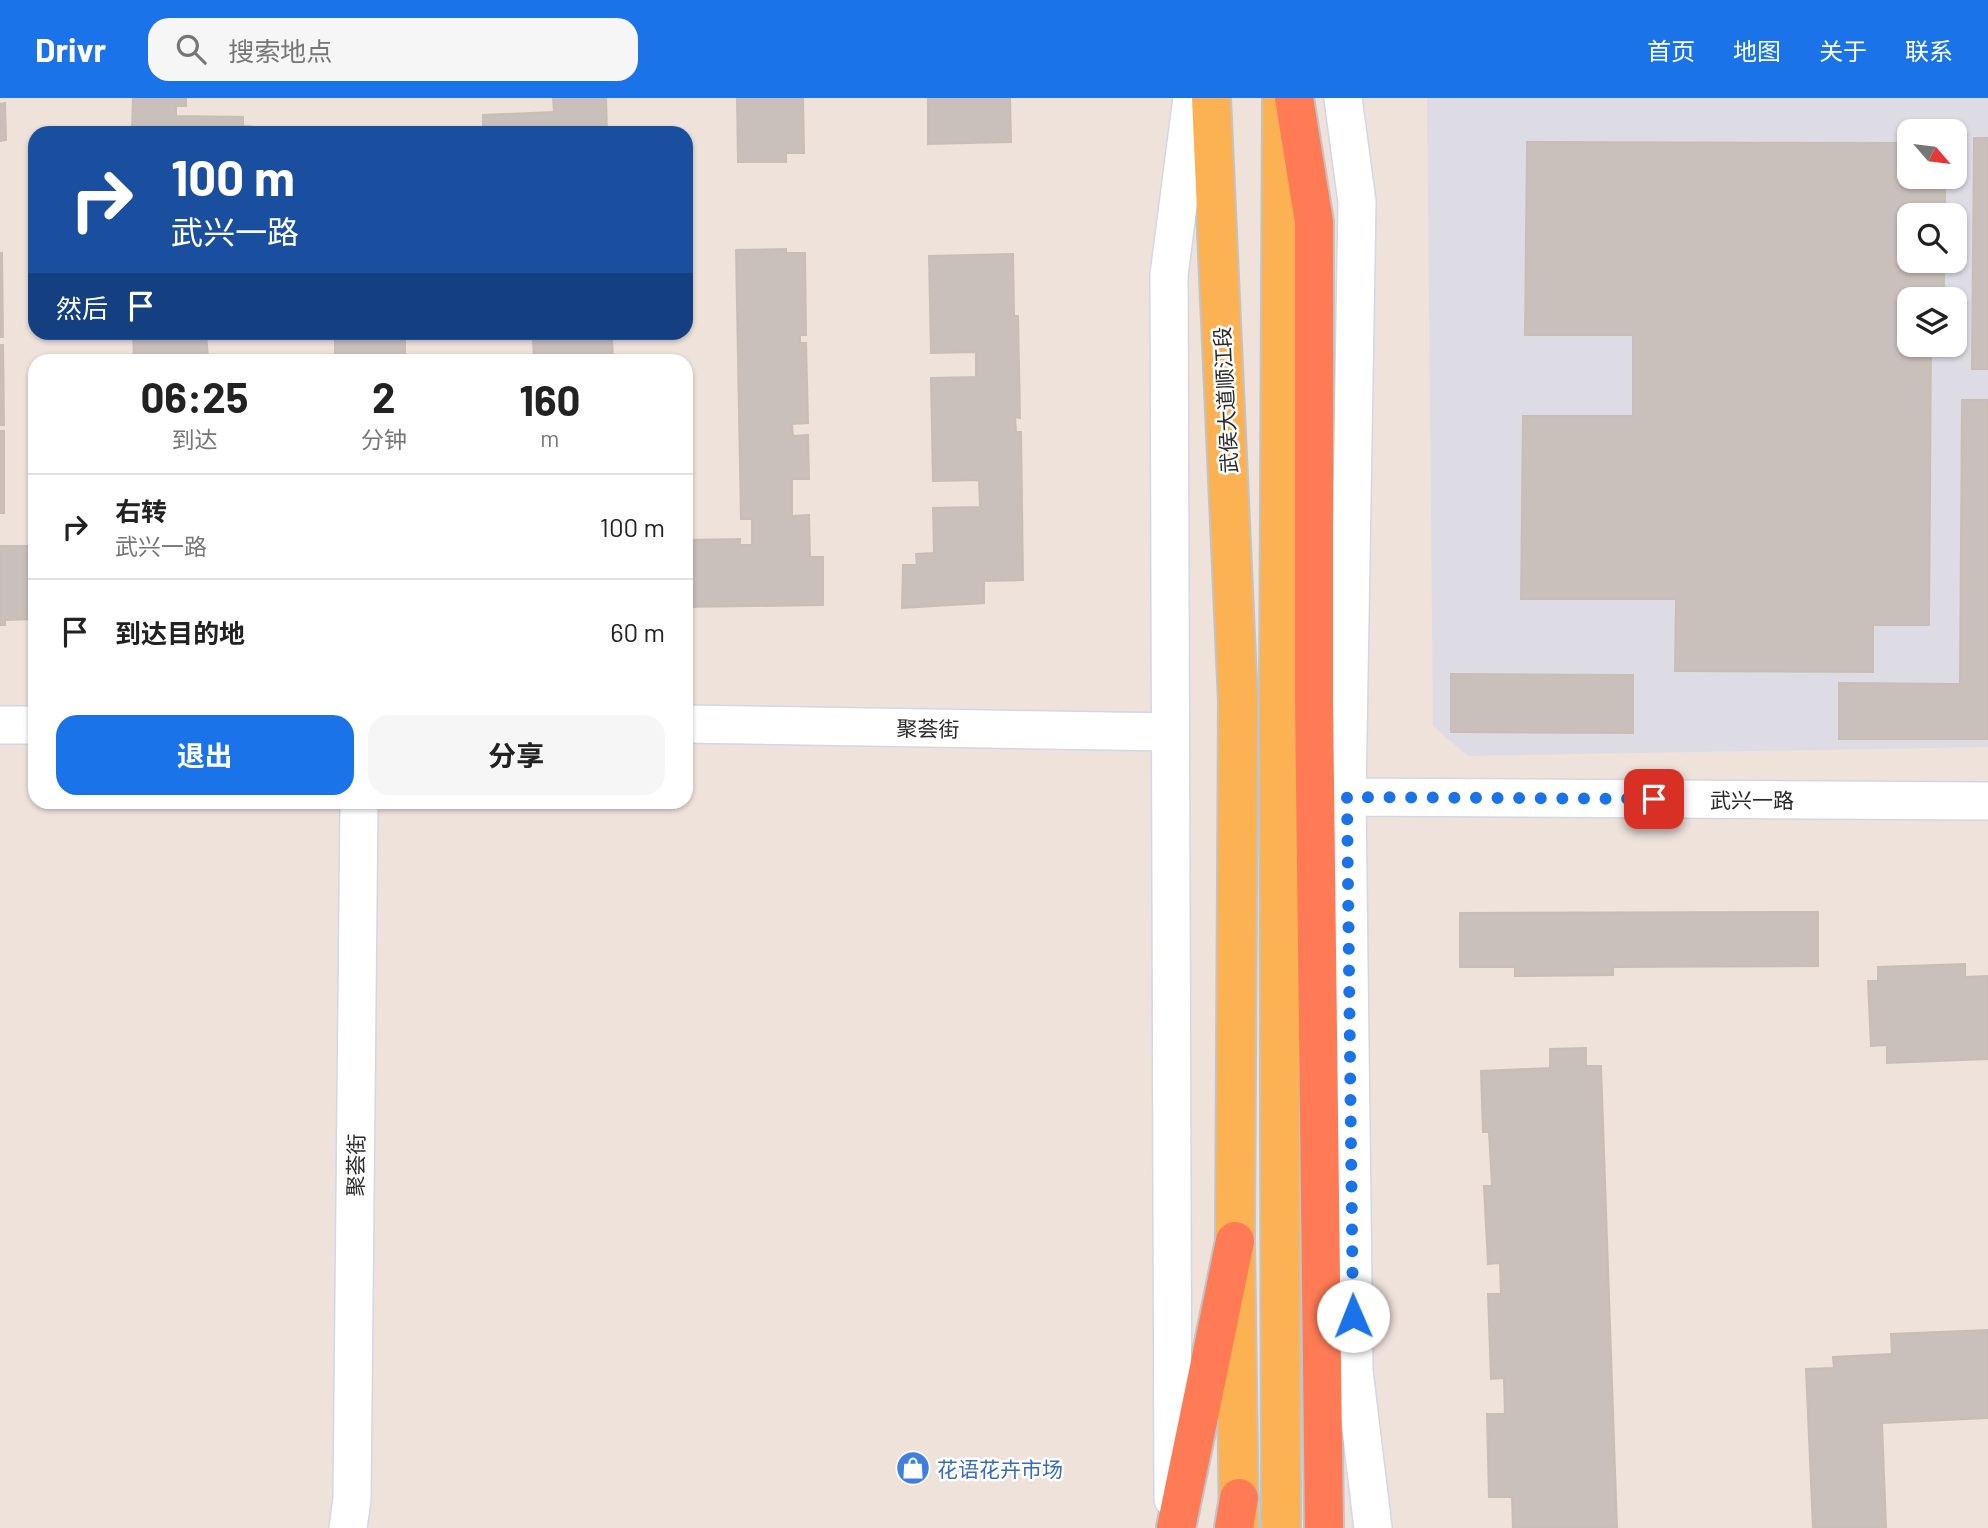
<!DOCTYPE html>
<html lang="zh">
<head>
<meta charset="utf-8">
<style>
	:root { --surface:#fff; --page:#f6f6f6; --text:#222; --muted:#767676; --line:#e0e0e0; --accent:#1a73e8 }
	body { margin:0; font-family:Barlow,"Noto Sans SC",sans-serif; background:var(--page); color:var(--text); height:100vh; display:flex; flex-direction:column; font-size:26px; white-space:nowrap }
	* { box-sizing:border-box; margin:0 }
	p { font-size:23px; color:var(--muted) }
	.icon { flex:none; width:38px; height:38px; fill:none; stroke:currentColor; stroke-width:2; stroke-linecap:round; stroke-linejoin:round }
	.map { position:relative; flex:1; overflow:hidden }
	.sheet { position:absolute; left:28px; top:256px; width:665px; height:455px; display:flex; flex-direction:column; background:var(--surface); border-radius:21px; box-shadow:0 2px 5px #0004 }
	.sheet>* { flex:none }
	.hud { position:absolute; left:28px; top:28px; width:665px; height:214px; border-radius:21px; box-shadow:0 2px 5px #0004; background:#1a4fa0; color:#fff; overflow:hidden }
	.needle { width:46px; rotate:118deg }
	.fabs { position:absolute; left:1897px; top:21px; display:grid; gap:14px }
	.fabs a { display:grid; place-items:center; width:70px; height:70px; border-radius:14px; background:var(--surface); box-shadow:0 2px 5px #0004; font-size:35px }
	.pin { position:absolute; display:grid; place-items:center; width:60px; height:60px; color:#fff; margin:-30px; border-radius:14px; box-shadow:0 4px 10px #0006 }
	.me { position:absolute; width:77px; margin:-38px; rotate:359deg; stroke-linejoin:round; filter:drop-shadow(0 0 5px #0008) }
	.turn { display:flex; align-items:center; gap:24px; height:147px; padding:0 28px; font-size:32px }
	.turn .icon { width:91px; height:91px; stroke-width:2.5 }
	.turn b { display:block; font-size:49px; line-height:60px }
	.then { display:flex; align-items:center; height:66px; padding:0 28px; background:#0003; gap:14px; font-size:26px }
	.eta { display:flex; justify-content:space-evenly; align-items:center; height:119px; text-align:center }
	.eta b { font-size:42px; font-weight:700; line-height:49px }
	.cta { display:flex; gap:14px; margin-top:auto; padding:14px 28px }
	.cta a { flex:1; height:80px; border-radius:21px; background:var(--accent); color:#fff; font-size:28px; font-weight:700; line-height:80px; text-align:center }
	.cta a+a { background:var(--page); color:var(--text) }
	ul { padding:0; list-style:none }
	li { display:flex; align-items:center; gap:21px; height:105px; padding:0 28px; border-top:2px solid var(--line) }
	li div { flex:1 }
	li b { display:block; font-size:26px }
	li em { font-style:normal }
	header { display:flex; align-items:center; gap:42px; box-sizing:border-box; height:98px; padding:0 35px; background:var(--accent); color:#fff }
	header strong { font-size:33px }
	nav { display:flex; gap:38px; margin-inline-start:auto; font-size:24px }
	.search { width:490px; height:63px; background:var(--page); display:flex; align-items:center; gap:18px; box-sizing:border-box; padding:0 24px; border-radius:21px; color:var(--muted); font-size:26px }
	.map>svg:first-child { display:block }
	.industrial { fill:#dddce5; fill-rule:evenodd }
	.building { fill:#c9bfbb; stroke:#c9beb5; stroke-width:2 }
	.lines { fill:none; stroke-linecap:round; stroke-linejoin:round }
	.minor-casing { stroke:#d0d8e5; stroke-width:40 }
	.major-casing { stroke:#c3c3c3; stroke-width:42 }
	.highway-casing { stroke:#c3c3c3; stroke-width:42 }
	.minor { stroke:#fff; stroke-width:37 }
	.major { stroke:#fcb152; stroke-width:38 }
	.highway { stroke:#ff7b55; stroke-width:38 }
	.route { stroke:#1a73e8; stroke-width:12; stroke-dasharray:0 21.6 }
	.labels { text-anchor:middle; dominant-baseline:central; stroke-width:5; stroke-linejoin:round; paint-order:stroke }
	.street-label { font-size:21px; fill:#2a2a2a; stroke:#fff }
	.shop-label { font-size:21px; fill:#366cbe; stroke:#fff; text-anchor:start }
</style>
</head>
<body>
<header>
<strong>Drivr</strong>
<div class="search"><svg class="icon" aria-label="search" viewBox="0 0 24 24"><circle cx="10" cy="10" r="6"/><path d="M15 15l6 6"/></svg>搜索地点</div>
<nav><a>首页</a><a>地图</a><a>关于</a><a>联系</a></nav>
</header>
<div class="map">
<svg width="1988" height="1430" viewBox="0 0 1988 1430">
	<rect width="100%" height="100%" fill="#eee2db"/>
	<path class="industrial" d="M1427,0H1988V649L1468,658L1433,628ZM1909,33H1955V79H1909ZM1909,117H1955V163H1909ZM1909,201H1955V247H1909Z"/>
	<path class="building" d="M133,0H186V8H176V18L243,19V28L254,29V35H132Z
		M553,0H606L607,35H483V17L554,14Z
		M737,0H803L804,55H786V64H738Z
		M928,0H1010L1011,44L928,46Z
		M5,5L6,42L0,43V6Z
		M1974,40H1988V271H1972Z
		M1527,44L1909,45V79H1945V117H1909V163H1944V201H1909V247H1931L1929,527H1873V574L1675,573L1676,501H1521L1523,318H1633V237H1525Z
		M786,151V155H805L806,237H800V245H806L808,325L792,326L793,338L808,337L809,381H792V418L809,417L810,459H823V507L686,509V442L740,441V447H752V421H741L736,152Z
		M0,155H2L3,239H0Z
		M1013,156L1014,218H1018L1020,320L1015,319L1016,334H1021L1023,482L984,483V505L902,510L903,467H917L916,456L934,455L933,410L980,409L979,382L933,383L931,280L976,279V254L931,255L929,158Z
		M133,234H206L208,262H134Z
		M335,234H405V262H335Z
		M537,234H606V243L612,242L613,262H534L533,241H537Z
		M0,247H3L4,327H0Z
		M1962,302H1988V641H1839V585L1960,586Z
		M0,333H4V415H0Z
		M0,448H35V521L5,522V527H0Z
		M1451,576L1633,577V635L1451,634Z
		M1818,814V868L1613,869V877L1515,878V869H1460V815Z
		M1965,866V879L1988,878V961L1887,965V947L1871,948L1868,883H1878V869Z
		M1586,950V968H1601L1617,1430H1513L1512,1399H1489L1487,1316H1505L1504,1280L1491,1281L1488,1196H1501L1500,1165L1488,1166L1484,1088H1492L1489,1034H1483L1481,973L1550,970V951Z
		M1988,1232V1320L1882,1325L1886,1430H1813L1806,1271L1834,1270L1833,1259L1892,1256L1891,1236Z"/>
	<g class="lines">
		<g class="minor-casing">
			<path id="minor" d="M1343,0L1357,104L1347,699L1354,1273L1373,1430
				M686,626L1170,634
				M0,627H35
				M1347,699L1988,703
				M1173,1401L1169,177L1192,0
				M348,1430L352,1401L359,704"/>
		</g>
		<g class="major-casing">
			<path id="major" d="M1211,0L1238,604L1235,1143L1239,1430
				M1281,1430L1279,599L1282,0"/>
		</g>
		<g class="highway-casing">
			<path id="highway" d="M1294,0L1314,124V604L1324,1430
				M1176,1430L1235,1143
				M1234,1430L1239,1400"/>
		</g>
		<use href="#minor" class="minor"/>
		<use href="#major" class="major"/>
		<use href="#highway" class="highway"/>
	</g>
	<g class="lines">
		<path class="route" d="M1353,1218L1347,699L1654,701"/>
	</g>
	<defs>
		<g id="shop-disc" transform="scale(1.75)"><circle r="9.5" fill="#3f7fe0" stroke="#fff"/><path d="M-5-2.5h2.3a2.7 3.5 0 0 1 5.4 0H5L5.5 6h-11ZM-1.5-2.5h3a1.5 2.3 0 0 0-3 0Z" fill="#fff"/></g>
	</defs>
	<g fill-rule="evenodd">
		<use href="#shop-disc" x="913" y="1370"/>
	</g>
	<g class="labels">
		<g class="street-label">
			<text transform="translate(1225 302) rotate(-93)">武侯大道顺江段</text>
			<text transform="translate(928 630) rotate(1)">聚荟街</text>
			<text x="1752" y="701">武兴一路</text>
			<text transform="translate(355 1067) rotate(-89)">聚荟街</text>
		</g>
		<g class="shop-label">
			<text x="937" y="1370">花语花卉市场</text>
		</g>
	</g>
</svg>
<div class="fabs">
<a><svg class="needle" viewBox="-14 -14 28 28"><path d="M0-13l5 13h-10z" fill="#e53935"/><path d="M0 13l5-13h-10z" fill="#767676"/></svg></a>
<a><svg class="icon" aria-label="search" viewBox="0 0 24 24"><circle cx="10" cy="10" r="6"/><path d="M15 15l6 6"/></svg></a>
<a><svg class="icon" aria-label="layers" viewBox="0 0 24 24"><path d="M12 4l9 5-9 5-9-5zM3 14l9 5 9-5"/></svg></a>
</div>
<div class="pin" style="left:1654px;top:701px;background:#d93025"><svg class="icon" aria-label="arrive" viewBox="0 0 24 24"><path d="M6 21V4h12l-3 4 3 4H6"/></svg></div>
<svg class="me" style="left:1353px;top:1218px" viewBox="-20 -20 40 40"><circle r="19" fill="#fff"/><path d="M0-13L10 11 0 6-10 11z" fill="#1a73e8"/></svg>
<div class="hud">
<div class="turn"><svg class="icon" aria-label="right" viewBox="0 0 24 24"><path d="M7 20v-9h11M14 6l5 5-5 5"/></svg><div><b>100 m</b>武兴一路</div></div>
<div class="then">然后<svg class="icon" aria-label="arrive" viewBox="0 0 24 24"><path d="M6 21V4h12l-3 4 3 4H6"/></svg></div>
</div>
<section class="sheet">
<div class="eta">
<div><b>06:25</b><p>到达</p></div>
<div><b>2</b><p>分钟</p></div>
<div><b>160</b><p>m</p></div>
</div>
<ul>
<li><svg class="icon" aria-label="right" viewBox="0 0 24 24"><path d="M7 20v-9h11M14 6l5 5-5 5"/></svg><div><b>右转</b><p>武兴一路</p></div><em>100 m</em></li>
<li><svg class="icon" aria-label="arrive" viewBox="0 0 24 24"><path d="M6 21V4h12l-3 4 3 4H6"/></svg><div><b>到达目的地</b></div><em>60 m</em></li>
</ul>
<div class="cta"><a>退出</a><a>分享</a></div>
</section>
</div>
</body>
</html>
